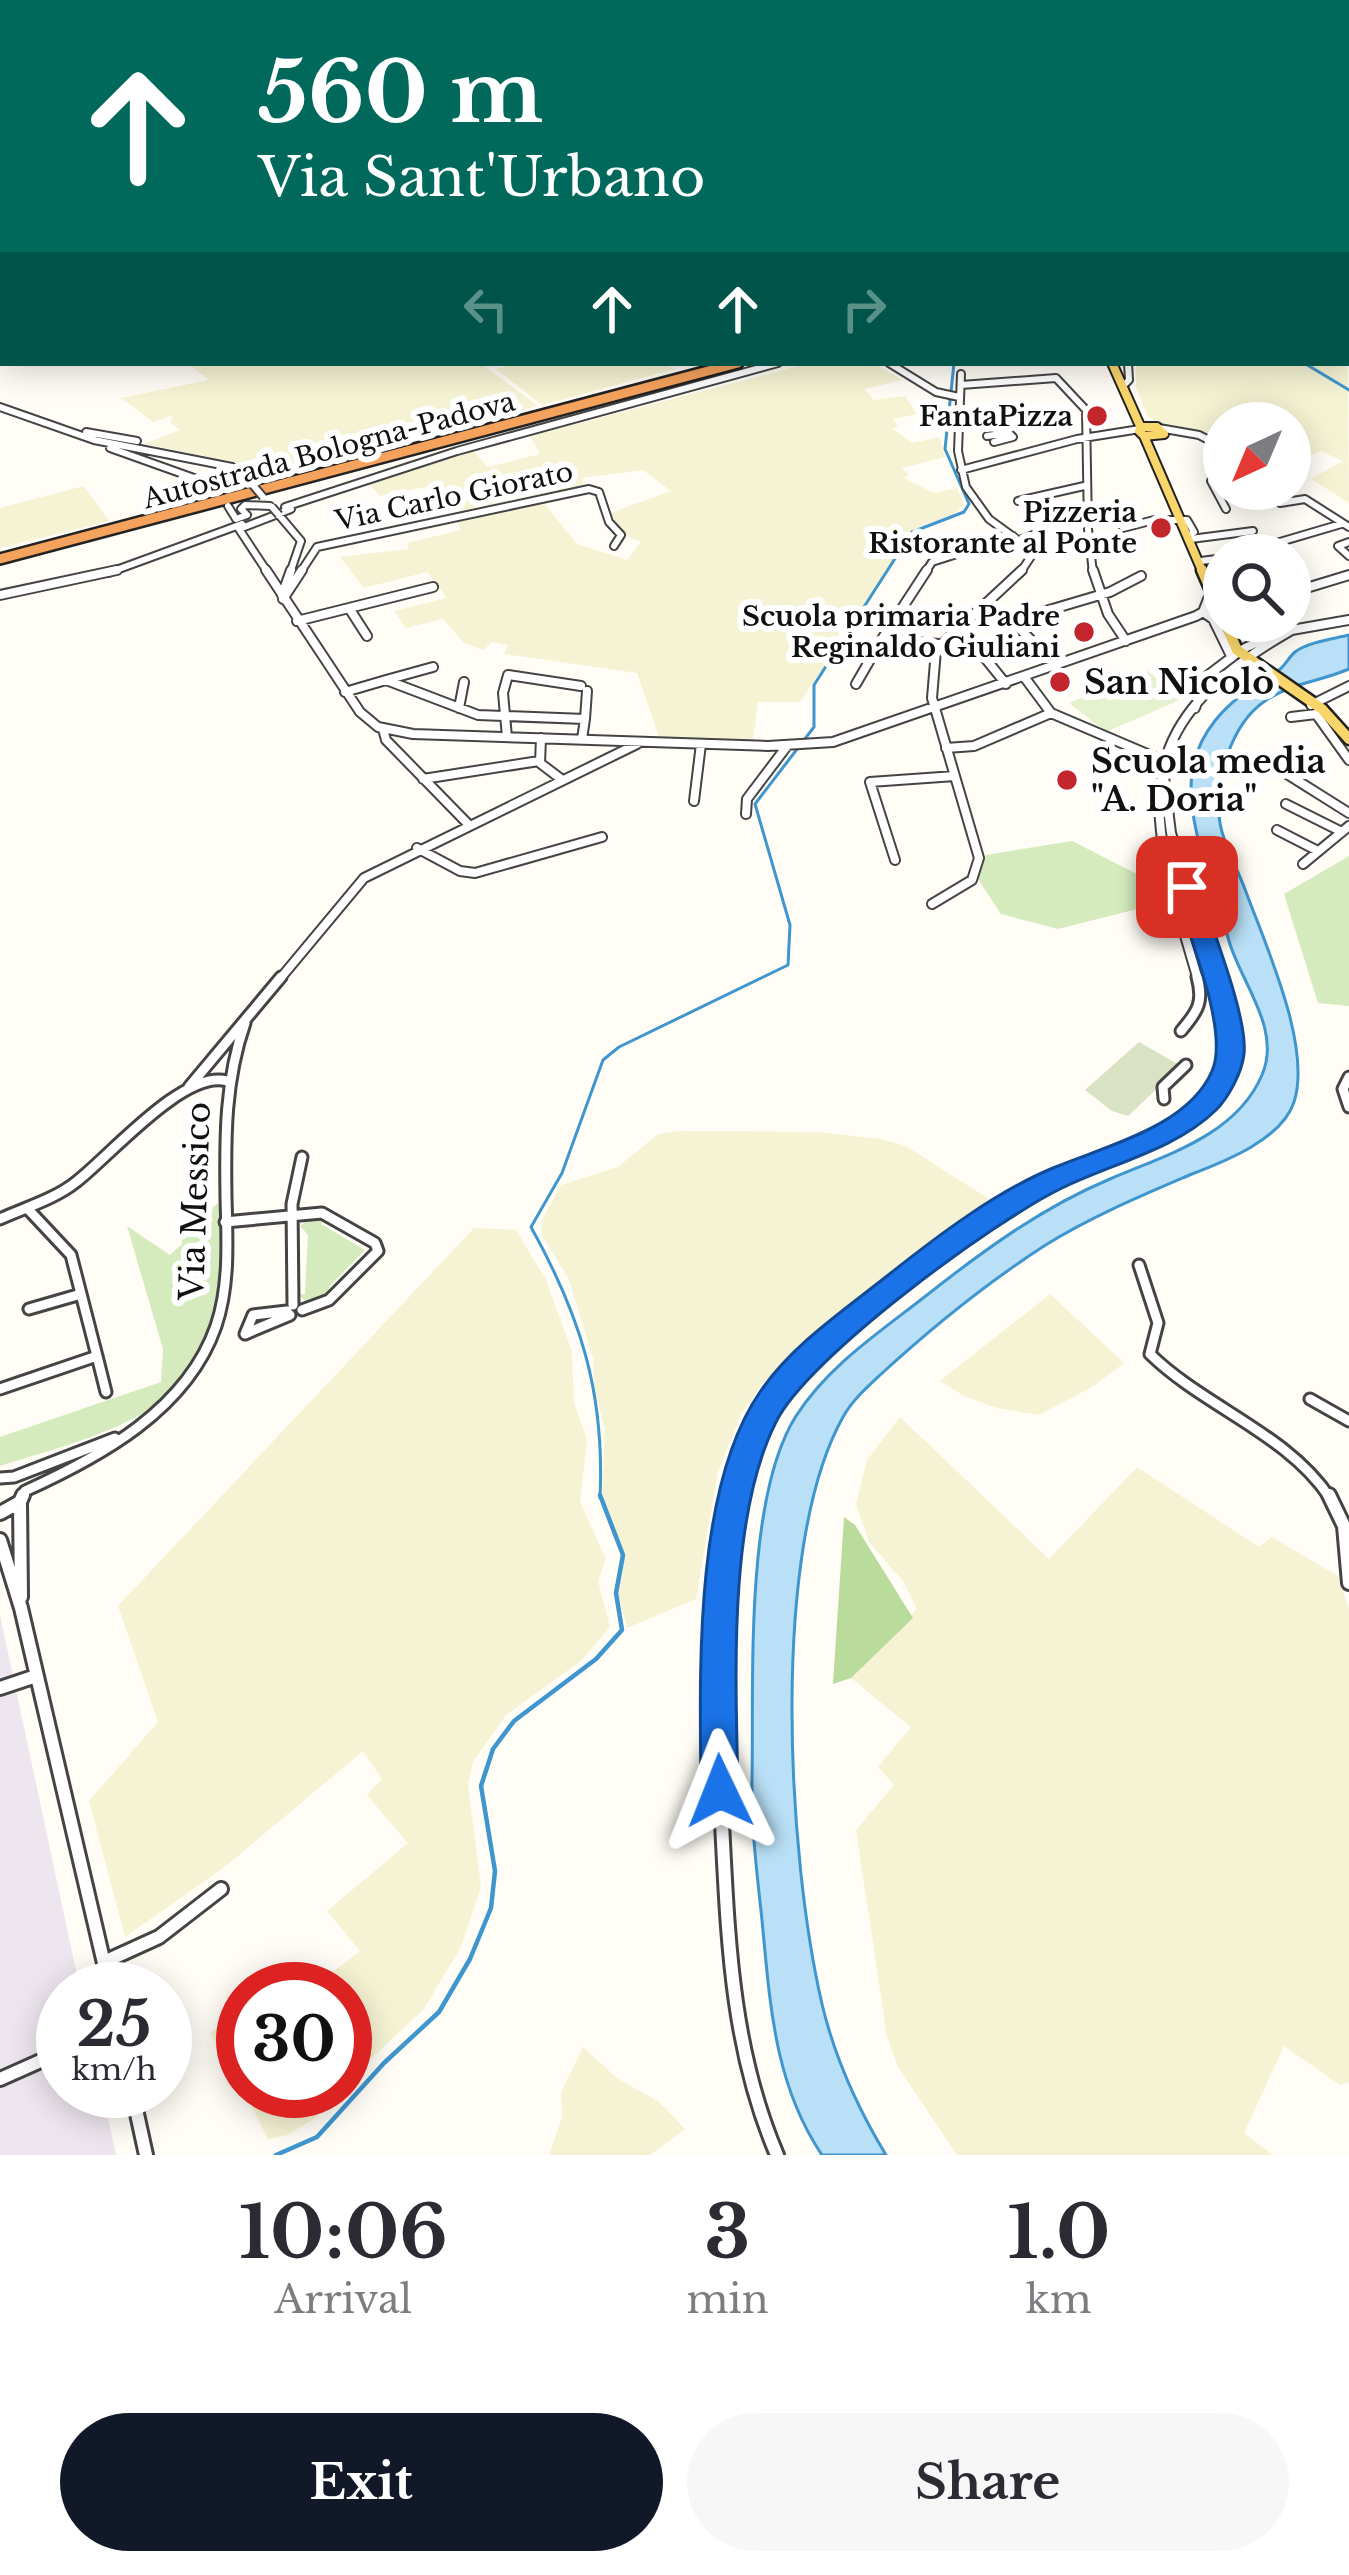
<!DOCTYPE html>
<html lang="en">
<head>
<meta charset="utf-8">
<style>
	:root { --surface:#fff; --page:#f7f7f7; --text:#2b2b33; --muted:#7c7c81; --accent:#111827 }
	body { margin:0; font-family:"Libre Baskerville",serif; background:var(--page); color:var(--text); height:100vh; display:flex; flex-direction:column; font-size:45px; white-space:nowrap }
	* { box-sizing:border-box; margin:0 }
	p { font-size:39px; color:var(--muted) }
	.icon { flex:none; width:66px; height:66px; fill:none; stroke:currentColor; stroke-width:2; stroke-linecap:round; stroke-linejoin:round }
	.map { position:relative; height:2155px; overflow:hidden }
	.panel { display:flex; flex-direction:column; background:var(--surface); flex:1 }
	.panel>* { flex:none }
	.guide { position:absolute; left:0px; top:0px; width:1350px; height:366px; box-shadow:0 6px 30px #0003; background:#00695c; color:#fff; overflow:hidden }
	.needle { width:78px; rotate:224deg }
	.buttons { position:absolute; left:1203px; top:402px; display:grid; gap:24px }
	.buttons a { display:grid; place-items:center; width:108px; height:108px; border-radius:50%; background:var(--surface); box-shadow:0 6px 30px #0003; font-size:60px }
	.speed { position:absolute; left:36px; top:1962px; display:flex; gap:24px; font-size:60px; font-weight:700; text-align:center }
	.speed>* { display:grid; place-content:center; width:156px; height:156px; border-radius:50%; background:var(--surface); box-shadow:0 6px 30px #0003; line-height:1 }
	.speed small { font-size:30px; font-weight:400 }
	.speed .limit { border:18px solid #d22; background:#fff; color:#111 }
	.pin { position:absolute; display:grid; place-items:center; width:102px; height:102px; color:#fff; margin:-51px; border-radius:24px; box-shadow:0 6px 18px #0006 }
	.me { position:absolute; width:132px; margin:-66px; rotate:358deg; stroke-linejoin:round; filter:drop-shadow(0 0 9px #0008) }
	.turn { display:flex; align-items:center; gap:42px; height:252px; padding:0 60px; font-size:54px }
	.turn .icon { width:156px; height:156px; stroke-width:2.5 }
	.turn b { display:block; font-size:84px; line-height:102px }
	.lanes { display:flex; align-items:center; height:114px; padding:0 60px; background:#0003; justify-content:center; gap:60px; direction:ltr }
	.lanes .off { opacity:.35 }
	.eta { display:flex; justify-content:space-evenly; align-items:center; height:204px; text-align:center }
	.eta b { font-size:72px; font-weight:800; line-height:84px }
	.primary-button { display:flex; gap:24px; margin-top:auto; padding:24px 60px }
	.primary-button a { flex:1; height:138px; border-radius:72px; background:var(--accent); color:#fff; font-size:48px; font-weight:800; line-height:138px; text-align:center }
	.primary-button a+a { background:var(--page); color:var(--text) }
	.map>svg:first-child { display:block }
	.industrial { fill:#eee6ef }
	.farmland { fill:#f6f3d4 }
	.green { fill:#d5ebbd }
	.forest { fill:#b9dc9c }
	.cemetery { fill:#d9e3c4 }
	.pitch { fill:#e6f2cf }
	.water { fill:#b9e0f7; stroke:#3f96cf; stroke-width:3 }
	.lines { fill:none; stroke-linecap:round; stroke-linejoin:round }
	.stream-far1 { stroke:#3f96cf; stroke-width:3 }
	.stream { stroke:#3f96cf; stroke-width:4.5 }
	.minor-far4-casing { stroke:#444; stroke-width:8 }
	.minor-far3-casing { stroke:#444; stroke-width:10 }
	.minor-far2-casing { stroke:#444; stroke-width:12 }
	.minor-far1-casing { stroke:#444; stroke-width:15 }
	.minor-casing { stroke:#444; stroke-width:18 }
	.major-far1-casing { stroke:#222; stroke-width:12 }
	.major-casing { stroke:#222; stroke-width:15 }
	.highway-casing { stroke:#222; stroke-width:14 }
	.minor-far4 { stroke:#fff; stroke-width:4.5 }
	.minor-far3 { stroke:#fff; stroke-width:6 }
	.minor-far2 { stroke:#fff; stroke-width:8 }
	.minor-far1 { stroke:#fff; stroke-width:9 }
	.minor { stroke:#fff; stroke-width:12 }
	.major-far1 { stroke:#f9d66b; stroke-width:8 }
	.major { stroke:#f9d66b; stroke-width:10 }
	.highway { stroke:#f5a25d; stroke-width:9 }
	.minor-bridge-casing { stroke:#444; stroke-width:10; stroke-linecap:butt }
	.minor-bridge { stroke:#fff; stroke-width:6 }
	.route { fill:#1a73e8; stroke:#114b97; stroke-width:3 }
	.poi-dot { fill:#c4262e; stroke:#fff; stroke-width:4.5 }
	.labels { text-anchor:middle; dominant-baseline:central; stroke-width:12; stroke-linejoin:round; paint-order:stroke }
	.far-poi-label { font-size:27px; font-weight:bold; fill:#111; stroke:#fff; text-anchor:end }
	.far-street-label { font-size:27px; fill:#111; stroke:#fff }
	.poi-label { font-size:33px; font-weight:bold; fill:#111; stroke:#fff; text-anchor:start }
	.street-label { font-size:33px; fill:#111; stroke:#fff }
</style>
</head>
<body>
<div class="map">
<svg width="1349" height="2155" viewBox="0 0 1349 2155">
	<rect width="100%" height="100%" fill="#fffdf5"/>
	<path class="industrial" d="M0,1615L80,1989H63V2091H102L116,2155H0Z"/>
	<path class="farmland" d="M1347,286L1349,503L1311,479L1343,461L1321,451L1296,462L1290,459V423H1224V438H1216L1156,422L1147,415L1136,387V363H1347Z
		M187,363H480L538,406L264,473L254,468L263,462L255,458L245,464L144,444L180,430L170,423L172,416L153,422L121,398L209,380Z
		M519,363H657L675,369L542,405L496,369Z
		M811,363H872L903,380L864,389L874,400L905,396L917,414L893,419L898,426L893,429L912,443L940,437L945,457L902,468L909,475L904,478L934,493L957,488L964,504L953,515L920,526L800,702H758L753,741L659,737L637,673L504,654L508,645L491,642L484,650L464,643L443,619L406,628L394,611L447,598L427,572L364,588L340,557L409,549L407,543L461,530L455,518L542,501L577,544L627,560L641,542L625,535L610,513L671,491L643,470L582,478L584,486L458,511L435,485L380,496L368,483L472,450L488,467L540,454L530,436Z
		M84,486L109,521L0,548V508Z
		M680,1131L819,1132L881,1139L906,1146L989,1199L829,1319L762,1384L741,1414L718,1472L696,1599L627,1628L617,1589L625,1555L602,1500L605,1429L594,1389L593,1358L569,1280L542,1235L541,1222L561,1185L618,1167L658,1134Z
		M474,1228L516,1230L546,1280L572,1351L574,1403L587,1439L580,1502L606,1559L598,1581L610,1627L581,1661L506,1715L473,1762L468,1784L481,1887L461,1947L423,2010L345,2083V1989H310L360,1951L327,1911L408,1843L367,1795L382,1779L363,1751L226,1866L125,1937L89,1801L158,1722L118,1606Z
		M1050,1294L1124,1363L1094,1386L1039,1415L997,1408L964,1396L940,1381Z
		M900,1417L1049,1559L1137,1467L1259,1547L1272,1537L1338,1576L1349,1609V2082L1340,2085L1284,2046L1244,2133L1273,2155H957L898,2067L887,2037L856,1830L894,1785L878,1767L911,1727L851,1678L917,1609L903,1581L869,1542L856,1504L867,1460Z
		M243,2009V2089L210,2033Z
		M583,2047L618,2079L658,2101L685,2129L650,2155H549L562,2117L561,2093Z
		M244,2091H339L316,2117L288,2135L268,2139Z"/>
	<path class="green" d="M1072,841L1139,875L1169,884L1173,900L1058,929L1001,914L978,879L986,855Z
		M1349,856V1006L1318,1003L1284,894Z
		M228,1194C228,1224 229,1255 227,1286C215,1412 98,1435 0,1466V1437L161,1382L163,1349L127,1226L170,1255L182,1244V1235Z
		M310,1219H324L321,1224L365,1250L329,1287L328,1295L308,1303L298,1295L305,1294L308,1235L300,1226Z"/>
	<path class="forest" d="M844,1517L855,1525L913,1618L851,1678L833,1684Z"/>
	<path class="cemetery" d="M1139,1042L1181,1066L1128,1116L1112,1111L1085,1090Z"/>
	<path class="pitch" d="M1148,671L1182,699L1106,732L1069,703Z"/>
	<path class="water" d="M1349,635V669C1319,682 1293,682 1265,701C1231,724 1213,783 1220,823C1224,847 1238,869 1246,892C1266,946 1312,1047 1294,1102C1282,1139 1226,1161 1192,1174C1143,1195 1090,1217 1044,1246C987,1283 929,1330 879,1376C865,1389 852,1401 843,1417C769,1549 788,1859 822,2004C835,2059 857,2107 886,2155H822C774,2084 770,2003 762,1920C757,1873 751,1827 752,1779C754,1682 744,1498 796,1416C829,1365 880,1332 927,1295C984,1250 1043,1207 1110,1179C1165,1155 1236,1136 1262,1075C1282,1029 1241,983 1229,941C1196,824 1145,747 1276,672C1285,667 1287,659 1295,652C1308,642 1333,639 1349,635Z"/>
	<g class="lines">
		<path class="stream-far1" d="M1310,0L1325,3
			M1304,363L1349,390
			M600,1498C605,1394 581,1317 531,1227L562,1173L603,1060L619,1047L788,965L790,925L755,804L814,727V685L912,532L964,512L969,504L945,449L954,363"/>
		<path class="stream" d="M276,2155L317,2137L384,2063L439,2012L470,1959L491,1908L495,1871L481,1786L493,1749L514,1721L596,1659L622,1630L616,1593L623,1555L600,1495"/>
		<g class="minor-far4-casing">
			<path id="minor-far4" d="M659,0L667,3
				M121,3H149"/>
		</g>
		<g class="minor-far3-casing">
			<path id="minor-far3" d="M889,363L936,392L959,397
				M961,374L958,451L966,487L989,519L1034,552L1020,573
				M961,385L1056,378L1086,410L1088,529L1093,573
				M1123,386L1129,380L1128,363
				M0,407L94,440L232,467L247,478
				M1159,428L1199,435L1224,448
				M86,432L137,441
				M987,436L1009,433L1013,437L994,442
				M110,448L208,483
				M961,470L1077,439L1140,429
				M1224,476L1211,481L1226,509
				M1260,489L1280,503L1305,499L1349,527
				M1243,493L1259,489
				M1018,501L1084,486
				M228,506L236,519L247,515L241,509L245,505L270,506
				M285,507L457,451L778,363
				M279,515L301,541L290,573
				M1123,528L1154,520H1187L1194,532L1189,535
				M1022,539L1087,516
				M1191,539L1253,531
				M1349,542L1338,546L1349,556
				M1236,555L1341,524
				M1201,561L1224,558
				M108,573L242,524
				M268,573L239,529L291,509
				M300,573L317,547L589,489L599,492L609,522L621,535L614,546
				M925,573L932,562L1013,536"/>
		</g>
		<g class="minor-far2-casing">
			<path id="minor-far2" d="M266,570L360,712L378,727L413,734L768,746L833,742L1196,616L1203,612L1212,589
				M927,570L882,639L939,644
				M1093,570L1108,614L1126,641
				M1290,593L1349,575
				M0,595L117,570
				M282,595L291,570
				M283,599L302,570
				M349,608L367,636
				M1203,612L1213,619L1231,656
				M297,621L433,587
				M1286,631L1349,620
				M968,637L1006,684
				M1243,649L1270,636
				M1057,666L1012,621L1110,592L1141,576
				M1025,678L1051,713L1166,762
				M386,680L433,667
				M856,684L882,639
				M345,692L386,680L478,715L585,719L582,739
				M1311,705L1349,686
				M459,708L464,682
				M1195,708L1207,676L1236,654
				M1291,717L1316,714L1349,760
				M585,719L587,691
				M383,729L386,740L468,824
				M507,737L503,693L508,675L581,686
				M541,738L540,763L561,779
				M946,748L974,746L1051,713
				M1271,764L1349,813
				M1163,769L1171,833L1215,980
				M423,779L539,761
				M694,801L701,744
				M1286,804L1342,832
				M746,814L747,799L787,746
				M1277,830L1316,850
				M417,848L460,871L475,873L602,837
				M895,860L870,782L955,776
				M1303,864L1349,826
				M932,904L972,880L979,858L932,698L936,650L1022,570
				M279,980L364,878L637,744
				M1198,980C1150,816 1116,731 1290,631"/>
		</g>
		<g class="minor-far1-casing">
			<path id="minor-far1" d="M1181,1031C1198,1011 1204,1002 1197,977
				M1349,1077L1343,1089L1349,1107
				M189,1087L281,977
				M1164,1099L1163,1087L1186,1065
				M0,1219C24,1208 55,1199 76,1182C110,1156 184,1069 227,1081
				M225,1222L322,1213L375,1243L378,1251L329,1300L302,1310
				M1139,1265L1158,1323L1150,1354C1204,1407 1288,1434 1330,1498
				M293,1305L292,1204L302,1157
				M29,1309L81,1294
				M287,1311L253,1315L245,1334L290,1315
				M97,1356L106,1392
				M0,1389L97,1356L71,1255L27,1208
				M1310,1399L1349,1421
				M0,1478L14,1477L115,1438
				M22,1498L25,1491C100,1457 187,1410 216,1326C230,1285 227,1239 226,1197C225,1137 225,1080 245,1023
				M734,1498C740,1471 747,1443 760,1419C811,1328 977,1212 1073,1170C1120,1149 1186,1139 1216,1092C1239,1055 1225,1014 1214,977"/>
		</g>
		<g class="minor-casing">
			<path id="minor" d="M734,1495C708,1600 716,1715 722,1823C728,1937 731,2048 777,2155
				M1329,1495L1344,1526L1349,1583
				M20,1502L21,1597
				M0,1513L20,1502L23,1495
				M0,1540L21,1608L110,1989
				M0,1688L36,1676
				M104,1962L159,1937L221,1889
				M99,1989L103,1970
				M0,2079L63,2051
				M132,2091L146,2155"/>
		</g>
		<g class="major-far1-casing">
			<path id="major-far1" d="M1112,363L1141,428
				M1144,427H1157L1164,434L1144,436L1139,431Z
				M1144,436L1203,573"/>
		</g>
		<g class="major-casing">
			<path id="major" d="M1202,570L1237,650L1322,709L1349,739"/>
		</g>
		<g class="highway-casing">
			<path id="highway" d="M0,559L738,363"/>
		</g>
		<use href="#minor-far4" class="minor-far4"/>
		<use href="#minor-far3" class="minor-far3"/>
		<use href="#minor-far2" class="minor-far2"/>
		<use href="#minor-far1" class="minor-far1"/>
		<use href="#minor" class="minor"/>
		<use href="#major-far1" class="major-far1"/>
		<use href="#major" class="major"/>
		<use href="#highway" class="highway"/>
		<g class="minor-bridge-casing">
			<path id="minor-bridge" d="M247,478L263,497
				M272,507L279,515"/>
		</g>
		<use href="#minor-bridge" class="minor-bridge"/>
	</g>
	<path class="route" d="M1187,879L1199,887C1211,927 1248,1016 1244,1054C1242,1072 1229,1097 1216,1110C1175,1150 1113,1163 1062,1188C994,1221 808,1357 776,1422C727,1519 736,1683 738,1791L733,1803L720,1809L707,1803L701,1791C700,1676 693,1489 760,1392C792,1345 843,1311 887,1276C936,1237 995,1192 1053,1168C1105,1146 1188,1127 1212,1071C1230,1031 1187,931 1174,887Z"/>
	<g class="poi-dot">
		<circle cx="1097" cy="416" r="12"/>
		<circle cx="1161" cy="528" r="12"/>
		<circle cx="1084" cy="632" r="12"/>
		<circle cx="1060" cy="682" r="12"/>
		<circle cx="1067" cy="780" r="12"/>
	</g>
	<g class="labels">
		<g class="far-poi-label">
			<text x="1073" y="416">FantaPizza</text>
			<text x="1137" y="512">Pizzeria<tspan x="1137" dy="31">Ristorante al Ponte</tspan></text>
			<text x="1060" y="616">Scuola primaria Padre<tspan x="1060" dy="31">Reginaldo Giuliani</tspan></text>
		</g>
		<g class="far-street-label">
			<text transform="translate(329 450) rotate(-15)">Autostrada Bologna-Padova</text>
			<text transform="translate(454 496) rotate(-12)">Via Carlo Giorato</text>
		</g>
		<g class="poi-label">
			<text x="1084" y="682">San Nicolò</text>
			<text x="1091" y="761">Scuola media<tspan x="1091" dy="38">"A. Doria"</tspan></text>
		</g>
		<g class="street-label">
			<text transform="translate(195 1201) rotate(-88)">Via Messico</text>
		</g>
	</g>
</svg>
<div class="buttons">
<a><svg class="needle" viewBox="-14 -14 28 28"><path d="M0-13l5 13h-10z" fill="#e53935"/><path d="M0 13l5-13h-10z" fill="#7c7c81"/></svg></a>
<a><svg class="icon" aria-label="search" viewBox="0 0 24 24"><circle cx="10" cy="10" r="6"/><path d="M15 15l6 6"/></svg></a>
</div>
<div class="speed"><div>25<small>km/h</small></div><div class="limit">30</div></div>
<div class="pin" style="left:1187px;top:887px;background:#d93025"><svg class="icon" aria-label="arrive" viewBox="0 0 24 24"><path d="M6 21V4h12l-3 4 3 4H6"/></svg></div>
<svg class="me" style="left:720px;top:1791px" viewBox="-20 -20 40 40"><path d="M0-17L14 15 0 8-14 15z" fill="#1a73e8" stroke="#fff" stroke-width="4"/></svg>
<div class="guide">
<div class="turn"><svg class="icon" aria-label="ahead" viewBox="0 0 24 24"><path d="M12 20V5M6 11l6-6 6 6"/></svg><div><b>560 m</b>Via Sant'Urbano</div></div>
<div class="lanes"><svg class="icon off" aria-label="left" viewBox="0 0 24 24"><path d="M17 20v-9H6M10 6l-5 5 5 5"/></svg><svg class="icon" aria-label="ahead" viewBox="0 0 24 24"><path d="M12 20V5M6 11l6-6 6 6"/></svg><svg class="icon" aria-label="ahead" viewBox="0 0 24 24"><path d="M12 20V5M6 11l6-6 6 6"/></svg><svg class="icon off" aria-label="right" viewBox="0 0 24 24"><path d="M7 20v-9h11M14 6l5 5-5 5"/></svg></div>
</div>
</div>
<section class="panel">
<div class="eta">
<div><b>10:06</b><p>Arrival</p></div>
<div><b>3</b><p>min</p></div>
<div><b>1.0</b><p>km</p></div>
</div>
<div class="primary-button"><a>Exit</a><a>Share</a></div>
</section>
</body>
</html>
